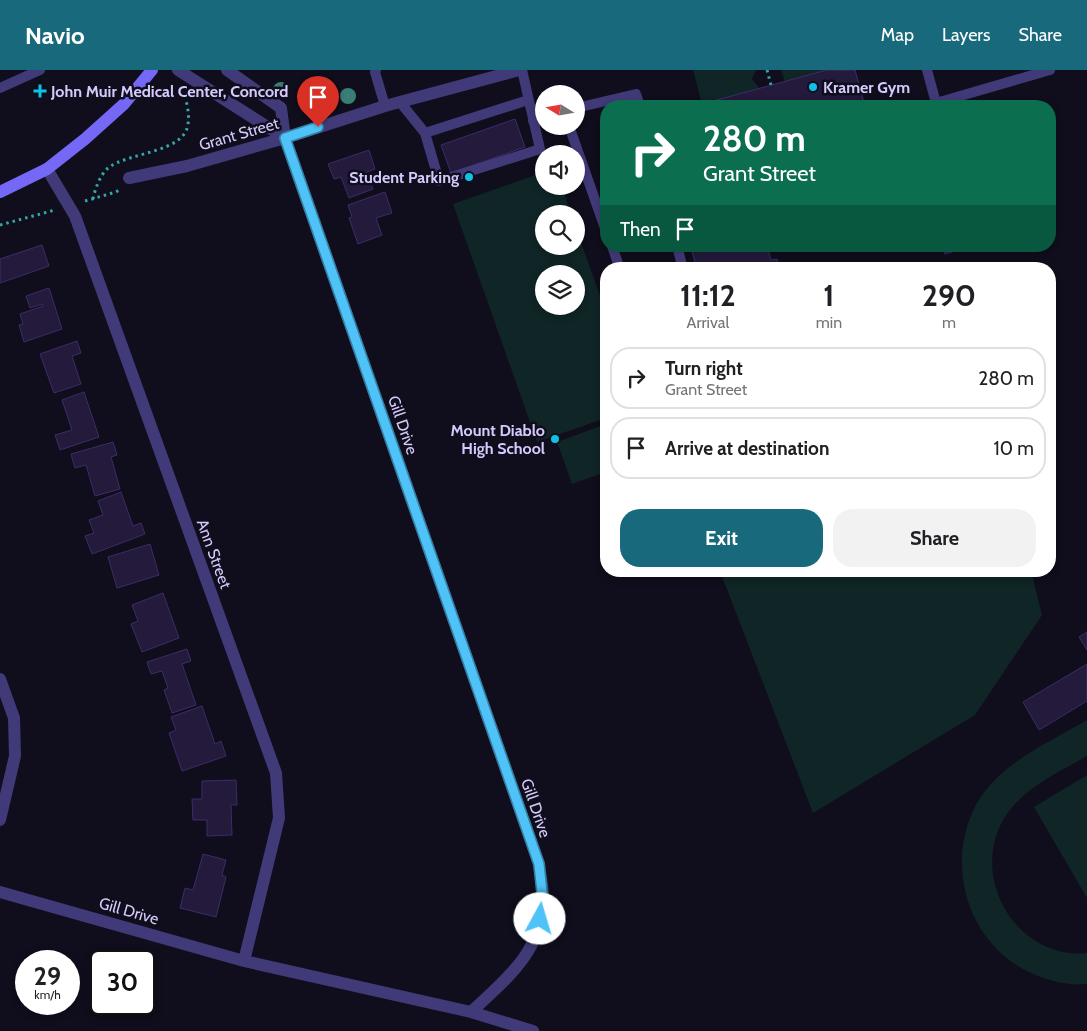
<!DOCTYPE html>
<html lang="en">
<head>
<meta charset="utf-8">
<style>
	:root { --surface:#fff; --page:#f2f2f2; --text:#202124; --muted:#757577; --line:#e0e0e0; --accent:#18697b }
	body { margin:0; font-family:Cabin,sans-serif; background:var(--page); color:var(--text); height:100vh; display:flex; flex-direction:column; font-size:19px; white-space:nowrap }
	* { box-sizing:border-box; margin:0 }
	p { font-size:16px; color:var(--muted) }
	.icon { flex:none; width:28px; height:28px; fill:none; stroke:currentColor; stroke-width:2; stroke-linecap:round; stroke-linejoin:round }
	.map { position:relative; flex:1; overflow:hidden }
	.panel { position:absolute; left:600px; top:192px; width:456px; height:315px; display:flex; flex-direction:column; background:var(--surface); border-radius:20px; box-shadow:0 2px 8px #0003 }
	.panel>* { flex:none }
	.hud { position:absolute; left:600px; top:30px; width:456px; height:152px; border-radius:20px; box-shadow:0 2px 8px #0003; background:#0b6e4f; color:#fff; overflow:hidden }
	.needle { width:32px; rotate:281deg }
	.tools { position:absolute; left:535px; top:15px; display:grid; gap:10px }
	.tools a { display:grid; place-items:center; width:50px; height:50px; border-radius:50%; background:var(--surface); box-shadow:0 2px 8px #0003; font-size:25px }
	.speed { position:absolute; left:15px; top:880px; display:flex; gap:10px; font-size:25px; font-weight:700; text-align:center }
	.speed>* { display:grid; place-content:center; width:65px; height:65px; border-radius:50%; background:var(--surface); box-shadow:0 2px 8px #0003; line-height:1 }
	.speed small { font-size:12px; font-weight:400 }
	.speed .limit { border:2px solid #111; border-radius:8px; background:#fff; color:#111 }
	.pin { position:absolute; display:grid; place-items:center; width:42px; height:42px; color:#fff; margin:-51px -21px; border-radius:50% 50% 50% 0; rotate:-45deg; box-shadow:0 0 5px #0007 }
	.pin .icon { rotate:45deg }
	.me { position:absolute; width:55px; margin:-28px; rotate:6deg; stroke-linejoin:round; filter:drop-shadow(0 0 4px #0008) }
	.turn { display:flex; align-items:center; gap:18px; height:105px; padding:0 20px; font-size:22px }
	.turn .icon { width:65px; height:65px; stroke-width:2.5 }
	.turn b { display:block; font-size:35px; line-height:42px }
	.then { display:flex; align-items:center; height:48px; padding:0 20px; background:#0003; gap:10px; font-size:19px }
	.eta { display:flex; justify-content:space-evenly; align-items:center; height:85px; text-align:center }
	.eta b { font-size:30px; font-weight:700; line-height:35px }
	.cta { display:flex; gap:10px; margin-top:auto; padding:10px 20px }
	.cta a { flex:1; height:58px; border-radius:20px; background:var(--accent); color:#fff; font-size:20px; font-weight:700; line-height:58px; text-align:center }
	.cta a+a { background:var(--page); color:var(--text) }
	ul { padding:0; list-style:none }
	li { display:flex; align-items:center; gap:15px; height:62px; margin:0 10px 8px; padding:0 10px; border:2px solid var(--line); border-radius:20px }
	li div { flex:1 }
	li b { display:block; font-size:19px }
	li em { font-style:normal }
	header { display:flex; align-items:center; gap:30px; box-sizing:border-box; height:70px; padding:0 25px; background:var(--accent); color:#fff }
	header strong { font-size:24px }
	nav { display:flex; gap:28px; margin-inline-start:auto; font-size:18px }
	.map>svg:first-child { display:block }
	.green { fill:#102526; fill-rule:evenodd }
	.building { fill:#231a3c; stroke:#3c2d67 }
	.lines { fill:none; stroke-linecap:round; stroke-linejoin:round }
	.path { stroke:#34a7a7; stroke-width:3; stroke-dasharray:2.5 4; stroke-linecap:butt }
	.lane { stroke:#413a79; stroke-width:10 }
	.street { stroke:#413a79; stroke-width:12 }
	.secondary { stroke:#7568f6; stroke-width:12 }
	.tree { fill:#3a7c76 }
	.route-casing { stroke:#337fa1; stroke-width:12 }
	.route { stroke:#4fc3f7; stroke-width:9 }
	.poi-dot { fill:#0ec2e5; stroke:#100d1c; stroke-width:2 }
	.labels { text-anchor:middle; dominant-baseline:central; stroke-width:5; stroke-linejoin:round; paint-order:stroke }
	.poi-label { font-size:16px; font-weight:bold; fill:#d4cbfc; stroke:#100d1c; text-anchor:start }
	.street-label { font-size:16px; fill:#d4cbfc; stroke:#100d1c }
</style>
</head>
<body>
<header>
<strong>Navio</strong>
<nav><a>Map</a><a>Layers</a><a>Share</a></nav>
</header>
<div class="map">
<svg width="1087" height="961" viewBox="0 0 1087 961">
	<rect width="100%" height="100%" fill="#100d1c"/>
	<path class="green" d="M693,0H756L752,9L760,19L702,34Z
		M781,0H827L785,12Z
		M544,102V116H562L571,144H544V176H576V158L606,243V348L537,372L453,134ZM544,204H576V236H544Z
		M606,354V402L572,414L557,372Z
		M720,501H1031L1042,545L975,645L813,743Z
		M1087,650V686C1058,703 1024,717 1005,747C968,806 1016,890 1087,883V914C1068,916 1049,911 1031,903C968,874 944,795 976,735C999,693 1048,673 1087,650Z
		M1087,705V828L1034,737Z"/>
	<path class="building" d="M827,0H855L865,36H703L702,34Z
		M515,49L525,77L451,103L441,75Z
		M369,80L375,99L367,102L373,119L349,128L341,107L334,109L328,94Z
		M385,122L392,143L376,148L382,165L358,174L349,148L352,147L348,135Z
		M42,175L49,196L0,213V189Z
		M767,176L771,190L777,189L780,199H709L707,194L696,197L691,177Z
		M943,176H972L945,184Z
		M49,218L62,259L24,272L19,255L23,254L20,244L43,236L42,234L30,238L26,226Z
		M77,271L81,283L72,286L81,314L54,323L40,284Z
		M84,322L99,367L60,380L55,365L72,360L62,330Z
		M113,372L117,385L111,387L120,419L95,426L86,395L75,398L71,384Z
		M121,422L133,456L141,453L145,464L92,484L85,466L94,463L89,450L103,445L98,431Z
		M150,474L159,505L117,518L108,487Z
		M163,523L179,568L142,582L131,554L138,551L132,535Z
		M1087,562V580L1079,567Z
		M187,579L191,591L182,594L196,635L172,643L164,620L168,618L162,601L151,604L147,592Z
		M1087,594V631L1039,660L1023,632Z
		M202,636L215,674L221,671L226,686L182,701L169,663L176,660L171,647Z
		M236,710L237,735H231L232,765L207,766V750H193L192,729H202V711Z
		M203,784L226,790L222,805L226,807L216,847L180,838L185,818L193,820Z"/>
	<g class="lines">
		<path class="path" d="M767,0L771,15
			M93,129C95,119 100,105 108,98C128,82 185,83 188,54C190,43 186,33 185,23
			M85,131L116,122L119,120
			M0,155L55,140"/>
		<path class="lane" d="M376,0L375,2L385,36
			M927,0L936,33L1050,0
			M0,18L40,0
			M400,32L425,63L439,111L540,79L522,0
			M576,38L636,24L640,36
			M533,51L544,48
			M569,56L606,161
			M425,63L528,30
			M612,176L620,199
			M677,176L683,199"/>
		<path class="street" d="M178,0L285,68
			M227,0L281,38L285,68L539,794C540,806 544,820 543,832C541,883 505,910 471,942
			M47,99L75,146L276,703L279,748L244,891
			M129,108L187,96L285,68L385,36L519,0
			M0,609L14,648L15,686L0,750
			M0,822L244,891L471,942L533,961"/>
		<path class="secondary" d="M0,122L47,99L85,69L124,34L152,0"/>
	</g>
	<g class="tree">
		<circle cx="281" cy="20" r="8"/>
		<circle cx="348" cy="26" r="8"/>
		<circle cx="318" cy="30" r="8"/>
	</g>
	<g class="lines">
		<g class="route-casing">
			<path id="route" d="M318,57L285,68L539,794L543,832L540,849"/>
		</g>
		<use href="#route" class="route"/>
	</g>
	<g class="poi-dot">
		<circle cx="813" cy="17" r="5"/>
		<path d="M37.5 13.5h5v5h5v5h-5v5h-5v-5h-5v-5h5z"/>
		<circle cx="469" cy="107" r="5"/>
		<circle cx="555" cy="369" r="5"/>
	</g>
	<g class="labels">
		<g class="poi-label">
			<text x="823" y="17">Kramer Gym</text>
			<text x="51" y="21">John Muir Medical Center, Concord</text>
			<text x="459" y="107" text-anchor="end">Student Parking</text>
			<text x="545" y="360" text-anchor="end">Mount Diablo<tspan x="545" dy="18">High School</tspan></text>
		</g>
		<g class="street-label">
			<text transform="translate(239 64) rotate(-16)">Grant Street</text>
			<text transform="translate(403 355) rotate(71)">Gill Drive</text>
			<text transform="translate(214 484) rotate(70)">Ann Street</text>
			<text transform="translate(536 738) rotate(71)">Gill Drive</text>
			<text transform="translate(129 841) rotate(16)">Gill Drive</text>
		</g>
	</g>
</svg>
<div class="tools">
<a><svg class="needle" viewBox="-14 -14 28 28"><path d="M0-13l5 13h-10z" fill="#e53935"/><path d="M0 13l5-13h-10z" fill="#757577"/></svg></a>
<a><svg class="icon" aria-label="sound" viewBox="0 0 24 24"><path d="M4 9h4l5-4v14l-5-4H4zM17 9q2 3 0 6"/></svg></a>
<a><svg class="icon" aria-label="search" viewBox="0 0 24 24"><circle cx="10" cy="10" r="6"/><path d="M15 15l6 6"/></svg></a>
<a><svg class="icon" aria-label="layers" viewBox="0 0 24 24"><path d="M12 4l9 5-9 5-9-5zM3 14l9 5 9-5"/></svg></a>
</div>
<div class="speed"><div>29<small>km/h</small></div><div class="limit">30</div></div>
<div class="pin" style="left:318px;top:57px;background:#d93025"><svg class="icon" aria-label="arrive" viewBox="0 0 24 24"><path d="M6 21V4h12l-3 4 3 4H6"/></svg></div>
<svg class="me" style="left:540px;top:849px" viewBox="-20 -20 40 40"><circle r="19" fill="#fff"/><path d="M0-13L10 11 0 6-10 11z" fill="#4fc3f7"/></svg>
<div class="hud">
<div class="turn"><svg class="icon" aria-label="right" viewBox="0 0 24 24"><path d="M7 20v-9h11M14 6l5 5-5 5"/></svg><div><b>280 m</b>Grant Street</div></div>
<div class="then">Then<svg class="icon" aria-label="arrive" viewBox="0 0 24 24"><path d="M6 21V4h12l-3 4 3 4H6"/></svg></div>
</div>
<section class="panel">
<div class="eta">
<div><b>11:12</b><p>Arrival</p></div>
<div><b>1</b><p>min</p></div>
<div><b>290</b><p>m</p></div>
</div>
<ul>
<li><svg class="icon" aria-label="right" viewBox="0 0 24 24"><path d="M7 20v-9h11M14 6l5 5-5 5"/></svg><div><b>Turn right</b><p>Grant Street</p></div><em>280 m</em></li>
<li><svg class="icon" aria-label="arrive" viewBox="0 0 24 24"><path d="M6 21V4h12l-3 4 3 4H6"/></svg><div><b>Arrive at destination</b></div><em>10 m</em></li>
</ul>
<div class="cta"><a>Exit</a><a>Share</a></div>
</section>
</div>
</body>
</html>
